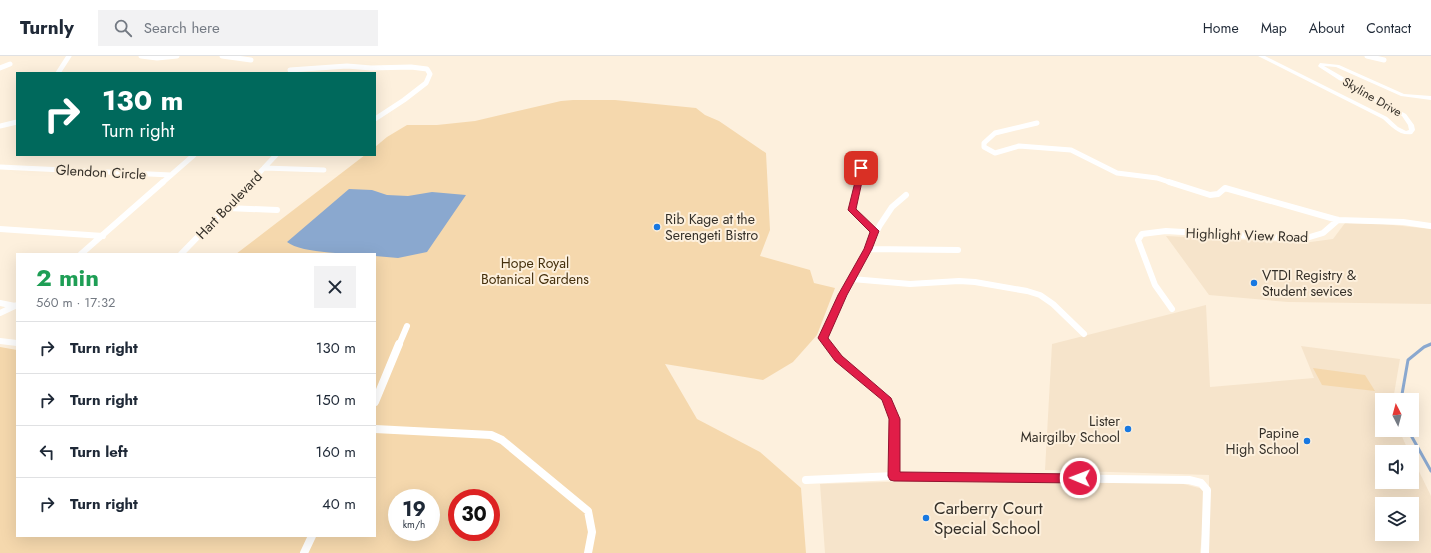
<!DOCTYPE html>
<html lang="en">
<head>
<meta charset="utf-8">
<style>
	:root { --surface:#fff; --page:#f2f2f3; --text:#1f2937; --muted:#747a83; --line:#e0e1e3 }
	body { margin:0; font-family:Jost,sans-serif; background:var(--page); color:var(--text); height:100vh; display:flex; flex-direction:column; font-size:15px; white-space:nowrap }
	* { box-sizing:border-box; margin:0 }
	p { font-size:13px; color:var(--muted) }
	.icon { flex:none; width:22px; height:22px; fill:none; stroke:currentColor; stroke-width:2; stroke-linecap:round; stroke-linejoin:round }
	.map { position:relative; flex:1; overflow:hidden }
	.details { position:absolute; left:16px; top:197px; width:360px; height:284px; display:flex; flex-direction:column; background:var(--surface); border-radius:0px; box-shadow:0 4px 16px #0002 }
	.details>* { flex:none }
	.guide { position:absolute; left:16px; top:16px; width:360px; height:84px; border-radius:0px; box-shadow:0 4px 16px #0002; background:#00695c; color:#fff; overflow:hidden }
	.needle { width:26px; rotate:354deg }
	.tools { position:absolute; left:1375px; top:337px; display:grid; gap:8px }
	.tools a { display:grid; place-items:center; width:44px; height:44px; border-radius:0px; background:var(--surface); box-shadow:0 4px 16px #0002; font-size:20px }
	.speed { position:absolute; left:388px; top:433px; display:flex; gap:8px; font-size:20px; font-weight:700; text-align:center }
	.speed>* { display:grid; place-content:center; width:52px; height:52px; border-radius:50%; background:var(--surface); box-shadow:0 4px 16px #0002; line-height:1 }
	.speed small { font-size:10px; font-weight:400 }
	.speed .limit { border:6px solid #d22; background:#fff; color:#111 }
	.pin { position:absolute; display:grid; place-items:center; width:34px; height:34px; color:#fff; margin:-17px; border-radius:8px; box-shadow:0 2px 6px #0006 }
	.me { position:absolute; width:44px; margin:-22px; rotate:271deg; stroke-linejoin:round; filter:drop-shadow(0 0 3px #0008) }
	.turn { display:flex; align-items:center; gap:14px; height:84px; padding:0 20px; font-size:18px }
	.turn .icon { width:52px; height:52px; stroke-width:2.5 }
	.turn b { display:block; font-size:28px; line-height:34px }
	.round { display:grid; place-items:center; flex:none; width:42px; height:42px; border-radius:0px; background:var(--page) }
	.headline { display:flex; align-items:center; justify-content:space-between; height:68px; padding:0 20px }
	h1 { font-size:24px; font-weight:700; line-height:30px; color:#1e9e55 }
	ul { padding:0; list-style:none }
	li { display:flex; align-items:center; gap:12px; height:52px; padding:0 20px; border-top:1px solid var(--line) }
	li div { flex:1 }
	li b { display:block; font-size:15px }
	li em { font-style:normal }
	header { display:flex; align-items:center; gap:24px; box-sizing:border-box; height:56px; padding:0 20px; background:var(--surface); border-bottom:1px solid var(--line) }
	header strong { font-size:19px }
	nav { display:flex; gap:22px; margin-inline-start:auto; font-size:14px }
	.search { width:280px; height:36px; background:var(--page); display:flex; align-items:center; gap:10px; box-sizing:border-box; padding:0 14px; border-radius:0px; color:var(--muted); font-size:15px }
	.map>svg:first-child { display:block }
	.built { fill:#f6e4cb; fill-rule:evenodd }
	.green { fill:#f5d8ad; fill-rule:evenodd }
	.water { fill:#8aa8cf }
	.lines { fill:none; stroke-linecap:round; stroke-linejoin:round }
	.stream-far1 { stroke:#8aa8cf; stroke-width:2.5 }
	.stream { stroke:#8aa8cf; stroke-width:3 }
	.minor-far2 { stroke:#fff; stroke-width:5 }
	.minor-far1 { stroke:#fff; stroke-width:6 }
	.minor { stroke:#fff; stroke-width:8 }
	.tertiary { fill:#fff; fill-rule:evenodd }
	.route { fill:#e11d48; stroke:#92132f }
	.poi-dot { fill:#1878e1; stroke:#fdf0dd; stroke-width:1.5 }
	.labels { text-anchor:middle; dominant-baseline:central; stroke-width:4; stroke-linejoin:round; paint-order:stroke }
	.far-street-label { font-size:12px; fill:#353029; stroke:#fdf0dd }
	.street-label { font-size:14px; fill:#353029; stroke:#fdf0dd }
	.poi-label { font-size:14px; fill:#353029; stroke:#fdf0dd; text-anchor:start }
	.park-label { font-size:14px; fill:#442f0c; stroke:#fdf0dd }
	.near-poi-label { font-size:17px; fill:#353029; stroke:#fdf0dd; text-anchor:start }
</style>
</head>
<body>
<header>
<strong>Turnly</strong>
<div class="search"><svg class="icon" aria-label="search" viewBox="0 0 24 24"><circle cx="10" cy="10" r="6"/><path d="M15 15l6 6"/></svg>Search here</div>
<nav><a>Home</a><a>Map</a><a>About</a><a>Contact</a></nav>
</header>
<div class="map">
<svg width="1431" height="497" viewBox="0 0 1431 497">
	<rect width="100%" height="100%" fill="#fdf0dd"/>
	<path class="built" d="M1345,167L1383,168L1431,173V248L1288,246L1209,239L1166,180L1303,187L1333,183Z
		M1206,249L1210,331L1314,322L1301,290L1400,303L1393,344H1382V374H1399L1409,396H1382V426H1412V401L1431,440V497H1209V419L1045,414L1052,288ZM1382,448H1412V478H1382Z
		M1017,422L1168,424L1207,434L1200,497H825L820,428Z"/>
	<path class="green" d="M573,44H615L696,52L705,59L719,65L766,97L770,174L760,200L810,214L814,227L835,232L817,279L793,306L763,324L665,308L697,363L760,396L801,432L806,497H0V291L17,294V480H375V198H236L365,99H375V91L387,81L407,69H437L475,65L561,45ZM397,442H431V476H397ZM457,442H491V476H457Z
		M1313,312L1365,319L1375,335L1322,329Z"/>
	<path class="water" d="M349,133L372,134L387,139L408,140L432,136L466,139L427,196L398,202L375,200V198C354,198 302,198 287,186Z"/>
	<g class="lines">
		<path class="stream-far1" d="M1429,289L1431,288"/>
		<path class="stream" d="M1401,344L1408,304L1424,291L1431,288
			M1408,374L1431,415"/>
		<path class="minor-far2" d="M141,0L157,2L177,0
			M222,0L251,4
			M1367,0L1384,4
			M0,12L10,8
			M290,14L347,10L371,12L411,11L427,13L430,18L426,27L404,44L375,63
			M58,17L69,0
			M1037,67L995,77L984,87V91L995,97L1019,90L1071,94L1117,117L1157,122L1172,127
			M0,70L17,66
			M0,111L171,119
			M264,112L324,114
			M162,127L194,99
			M250,127L276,99
			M858,127C860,116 861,109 872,104"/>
		<path class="minor-far1" d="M858,126L852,154L875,175
			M1169,126L1210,139L1218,138L1225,132L1338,164L1403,166L1431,170
			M227,152L277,154
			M0,173L103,180
			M868,193L958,194
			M81,198L163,126
			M181,198L251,126
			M852,223L910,228L959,225L975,226L1027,235L1040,239L1053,248L1084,278
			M0,247L15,250
			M1172,253L1155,229L1138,184L1142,178L1166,175L1303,183L1323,177L1338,164
			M0,257L17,249
			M0,285L17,287
			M399,289L407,270
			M828,289L823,282L880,169L892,151L906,139"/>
		<path class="minor" d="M828,288L838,302L886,342L895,363L894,420
			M375,346L399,288
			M375,373L491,379L502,384L588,455L592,476L588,497
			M806,424L894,420L1189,424L1201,427L1207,434L1205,497
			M304,497L312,480"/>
		<path class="tertiary" d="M1258,0H1265L1387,61L1398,71L1406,75L1409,74L1408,69L1402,60L1375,46L1358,34L1339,24L1319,11L1318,10L1320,7L1339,9L1404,38L1431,40V44L1401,40L1336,11L1324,10L1362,32L1379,44L1406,58L1414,69L1415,74L1412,78C1399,80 1392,71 1383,63Z"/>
	</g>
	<path class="route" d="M859,110H864L865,112L856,153L879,175L872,193L847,239L828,282L842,300L891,342L900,363V416L1080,418L1084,419L1086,422L1084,426L1080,427L894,425L890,424L888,420L889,363L882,344L835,305L818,282L838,239L864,193L870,176L848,154Z"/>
	<g class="poi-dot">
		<circle cx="657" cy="171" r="4"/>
		<circle cx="1254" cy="227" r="4"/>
		<circle cx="1128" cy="373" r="4"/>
		<circle cx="1307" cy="385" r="4"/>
		<circle cx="926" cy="462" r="4"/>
	</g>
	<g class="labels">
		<g class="far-street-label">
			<text transform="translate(1372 41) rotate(30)">Skyline Drive</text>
		</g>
		<g class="street-label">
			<text transform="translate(101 116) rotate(3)">Glendon Circle</text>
			<text transform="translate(229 149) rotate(-46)">Hart Boulevard</text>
			<text transform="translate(1247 179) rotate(2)">Highlight View Road</text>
		</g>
		<g class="poi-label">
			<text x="665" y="163">Rib Kage at the<tspan x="665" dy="16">Serengeti Bistro</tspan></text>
			<text x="1262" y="219">VTDI Registry &amp;<tspan x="1262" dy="16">Student sevices</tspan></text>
			<text x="1120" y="365" text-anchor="end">Lister<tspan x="1120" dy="16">Mairgilby School</tspan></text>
			<text x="1299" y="377" text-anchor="end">Papine<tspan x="1299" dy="16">High School</tspan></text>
		</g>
		<g class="park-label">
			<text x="535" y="207">Hope Royal<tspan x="535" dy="16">Botanical Gardens</tspan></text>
		</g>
		<g class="near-poi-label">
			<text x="934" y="452">Carberry Court<tspan x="934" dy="20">Special School</tspan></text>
		</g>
	</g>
</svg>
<div class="tools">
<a><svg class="needle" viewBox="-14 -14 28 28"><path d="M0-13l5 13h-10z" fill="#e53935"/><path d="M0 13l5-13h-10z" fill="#747a83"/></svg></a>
<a><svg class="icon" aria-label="sound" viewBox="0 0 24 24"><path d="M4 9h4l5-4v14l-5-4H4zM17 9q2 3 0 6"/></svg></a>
<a><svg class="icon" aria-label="layers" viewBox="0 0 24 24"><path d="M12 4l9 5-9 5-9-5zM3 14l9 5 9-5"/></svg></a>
</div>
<div class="speed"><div>19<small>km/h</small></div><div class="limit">30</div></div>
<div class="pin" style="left:861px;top:112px;background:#d93025"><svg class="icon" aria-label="arrive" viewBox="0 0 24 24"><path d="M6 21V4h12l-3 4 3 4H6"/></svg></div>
<svg class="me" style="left:1080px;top:422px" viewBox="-20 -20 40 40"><circle r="17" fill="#e11d48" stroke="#fff" stroke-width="3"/><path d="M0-11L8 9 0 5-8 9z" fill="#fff"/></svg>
<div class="guide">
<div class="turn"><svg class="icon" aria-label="right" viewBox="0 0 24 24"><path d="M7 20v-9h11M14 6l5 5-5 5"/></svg><div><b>130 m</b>Turn right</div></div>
</div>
<section class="details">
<div class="headline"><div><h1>2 min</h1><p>560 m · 17:32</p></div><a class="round"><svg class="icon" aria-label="close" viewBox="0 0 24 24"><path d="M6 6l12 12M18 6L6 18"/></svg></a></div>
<ul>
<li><svg class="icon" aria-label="right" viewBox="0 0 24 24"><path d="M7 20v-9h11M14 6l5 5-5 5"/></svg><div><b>Turn right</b></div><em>130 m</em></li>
<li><svg class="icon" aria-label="right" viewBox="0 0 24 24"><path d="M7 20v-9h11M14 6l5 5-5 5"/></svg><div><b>Turn right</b></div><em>150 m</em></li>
<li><svg class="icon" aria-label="left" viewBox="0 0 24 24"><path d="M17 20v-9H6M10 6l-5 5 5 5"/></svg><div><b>Turn left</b></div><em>160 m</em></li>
<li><svg class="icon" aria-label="right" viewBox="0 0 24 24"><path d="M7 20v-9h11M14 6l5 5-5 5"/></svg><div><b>Turn right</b></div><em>40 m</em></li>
</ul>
</section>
</div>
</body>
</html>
